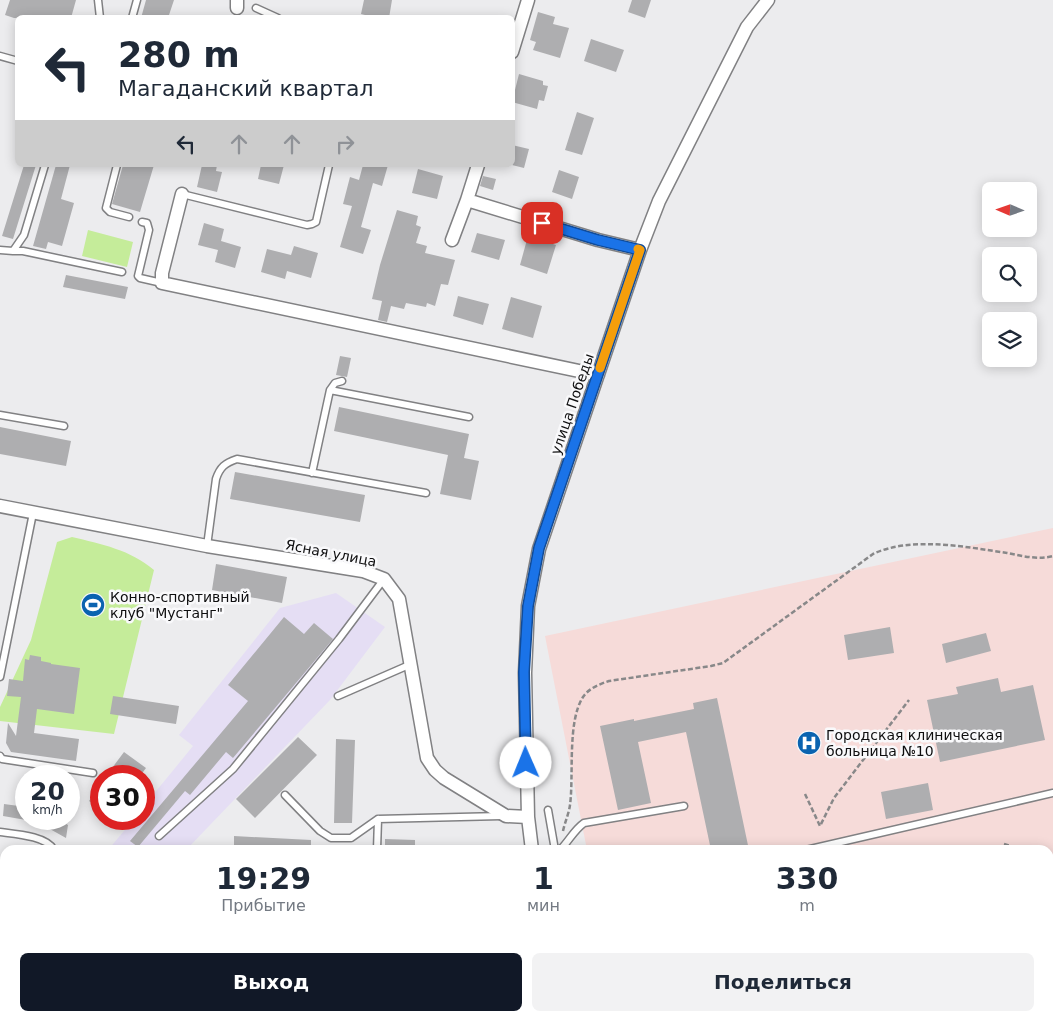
<!DOCTYPE html>
<html lang="ru">
<head>
<meta charset="utf-8">
<style>
	:root { --surface:#fff; --page:#f2f2f3; --text:#1f2937; --muted:#747a83; --accent:#111827 }
	body { margin:0; font-family:"DejaVu Sans",sans-serif; background:var(--page); color:var(--text); height:100vh; display:flex; flex-direction:column; font-size:19px; white-space:nowrap }
	* { box-sizing:border-box; margin:0 }
	p { font-size:16px; color:var(--muted) }
	.icon { flex:none; width:28px; height:28px; fill:none; stroke:currentColor; stroke-width:2; stroke-linecap:round; stroke-linejoin:round }
	.map { position:relative; flex:1; overflow:hidden }
	.drawer { position:absolute; left:0px; top:845px; width:1054px; height:176px; display:flex; flex-direction:column; background:var(--surface); border-radius:15px 15px 0 0; box-shadow:0 2px 12px #0003 }
	.drawer>* { flex:none }
	.hud { position:absolute; left:15px; top:15px; width:500px; height:152px; border-radius:8px; box-shadow:0 2px 12px #0003; background:#fff; color:var(--text); overflow:hidden }
	.needle { width:32px; rotate:272deg }
	.fabs { position:absolute; left:982px; top:182px; display:grid; gap:10px }
	.fabs a { display:grid; place-items:center; width:55px; height:55px; border-radius:8px; background:var(--surface); box-shadow:0 2px 12px #0003; font-size:25px }
	.speed { position:absolute; left:15px; top:765px; display:flex; gap:10px; font-size:25px; font-weight:700; text-align:center }
	.speed>* { display:grid; place-content:center; width:65px; height:65px; border-radius:50%; background:var(--surface); box-shadow:0 2px 12px #0003; line-height:1 }
	.speed small { font-size:12px; font-weight:400 }
	.speed .limit { border:8px solid #d22; background:#fff; color:#111 }
	.pin { position:absolute; display:grid; place-items:center; width:42px; height:42px; color:#fff; margin:-21px; border-radius:10px; box-shadow:0 2px 8px #0006 }
	.me { position:absolute; width:55px; margin:-28px; rotate:359deg; stroke-linejoin:round; filter:drop-shadow(0 0 4px #0008) }
	.turn { display:flex; align-items:center; gap:18px; height:105px; padding:0 20px; font-size:22px }
	.turn .icon { width:65px; height:65px; stroke-width:2.5 }
	.turn b { display:block; font-size:35px; line-height:42px }
	.lanes { display:flex; align-items:center; height:48px; padding:0 20px; background:#0003; justify-content:center; gap:25px; direction:ltr }
	.lanes .off { opacity:.35 }
	.eta { display:flex; justify-content:space-evenly; align-items:center; height:85px; text-align:center }
	.eta b { font-size:30px; font-weight:600; line-height:35px }
	.button { display:flex; gap:10px; margin-top:auto; padding:10px 20px }
	.button a { flex:1; height:58px; border-radius:8px; background:var(--accent); color:#fff; font-size:20px; font-weight:600; line-height:58px; text-align:center }
	.button a+a { background:var(--page); color:var(--text) }
	.map>svg:first-child { display:block }
	.industrial { fill:#e5def4 }
	.medical { fill:#f6dbd9 }
	.green { fill:#c5ec9a }
	.building { fill:#aeaeb0 }
	.lines { fill:none; stroke-linecap:round; stroke-linejoin:round }
	.lane-casing { stroke:#818183; stroke-width:9 }
	.street-casing { stroke:#818183; stroke-width:15 }
	.path { stroke:#888889; stroke-width:2.5; stroke-dasharray:5 2.5; stroke-linecap:butt }
	.lane { stroke:#fff; stroke-width:6 }
	.street { stroke:#fff; stroke-width:12 }
	.route-casing { stroke:#114b97; stroke-width:12 }
	.route { stroke:#1a73e8; stroke-width:9 }
	.slow { stroke:#f59e0b; stroke-width:9 }
	.labels { text-anchor:middle; dominant-baseline:central; stroke-width:5; stroke-linejoin:round; paint-order:stroke }
	.street-label { font-size:14px; fill:#0e0e0f; stroke:#f9f9fb }
	.poi-label { font-size:14px; fill:#0e0e0f; stroke:#f9f9fb; text-anchor:start }
</style>
</head>
<body>
<div class="map">
<svg width="1053" height="1021" viewBox="0 0 1053 1021">
	<rect width="100%" height="100%" fill="#ececee"/>
	<path class="industrial" d="M336,593L385,627L330,700L186,850H108L134,819H144V806L193,746L179,735L280,608Z"/>
	<path class="medical" d="M1053,528V972L1049,973V850H587L545,636Z
		M619,1016H824L799,1021H620Z"/>
	<path class="green" d="M88,230L133,242L127,267L82,256Z
		M72,537C101,544 131,550 154,570L114,734L0,721V707L31,640L57,542Z
		M1053,997V1021H940L963,1016H1049V998Z
		M574,1016H614L615,1021H576Z"/>
	<path class="building" d="M10,0H76L71,18H14L5,15Z
		M146,0H174L168,18H141Z
		M364,0H392L389,18H377L361,14Z
		M632,0H651L645,18L628,12Z
		M538,12L555,17L553,24L569,28L560,58L533,50L536,42L530,40Z
		M591,39L624,50L616,72L584,61Z
		M519,74L543,81V85L548,86L544,101L539,100L537,109L512,102Z
		M577,112L594,118L582,155L565,150Z
		M512,145L529,149L524,168L512,165Z
		M24,165H36L13,239L2,236Z
		M56,165H70L61,199L74,203L62,246L48,242L46,249L33,246Z
		M123,165H154L140,212L112,204Z
		M202,165H217L216,171L222,172L217,192L197,187Z
		M261,165H284L279,184L258,179Z
		M363,165H388L382,186L373,183L361,227L371,230L363,254L340,247L352,206L343,204L350,177L359,180Z
		M418,169L443,176L437,199L412,193Z
		M559,170L579,177L572,199L552,192Z
		M483,176L496,179L493,190L480,186Z
		M397,210L418,216L416,225L421,227L416,243L427,246L425,253L455,260L448,285L441,284L435,306L427,303L426,307L406,303L404,309L391,306L387,322L378,320L382,301L372,299L380,265Z
		M204,223L224,229L221,241L241,247L235,268L215,262L218,250L198,245Z
		M477,233L505,240L499,260L471,252Z
		M528,236L556,245L547,274L520,265Z
		M294,246L318,253L311,278L287,271L285,279L261,272L267,249L291,255Z
		M66,275L128,287L125,299L63,287Z
		M458,296L489,304L483,325L453,316Z
		M511,297L542,306L533,338L502,329Z
		M340,356L351,358L347,377L336,375Z
		M339,407L469,434L464,458L479,461L471,500L440,494L448,455L334,431Z
		M0,427L71,441L66,466L0,454Z
		M235,472L365,495L360,522L230,499Z
		M216,564L287,577L282,603L212,590Z
		M284,617L304,634L314,623L333,639L233,758L226,752L190,795L185,791L138,847L130,841L248,701L228,685Z
		M890,627L894,653L848,660L844,635Z
		M986,633L991,651L946,663L942,644Z
		M30,655L41,657V661L51,663V664L80,668L74,714L37,709L34,733L79,739L76,761L11,752L6,743L8,723L16,736L21,697L7,696L9,679L23,681L25,659L29,660Z
		M998,678L1001,692L1033,685L1045,740L940,762L927,700L958,694L956,687Z
		M113,696L179,706L176,724L110,714Z
		M717,698L749,850H711L686,732L638,742L651,803L618,810L600,726L634,719V721L694,709L693,703Z
		M298,737L317,755L255,818L236,799Z
		M336,739L355,740L352,823H334Z
		M124,752L146,768L140,776H106Z
		M101,783V810L89,801Z
		M928,783L933,810L886,819L881,792Z
		M4,804L26,807V820L3,816Z
		M32,819H57L68,825L66,838Z
		M234,836L311,840V850H234Z
		M385,839L415,840V850H385Z"/>
	<g class="lines">
		<g class="lane-casing">
			<path id="lane" d="M98,0L100,18
				M256,8L278,18
				M132,18L137,0
				M0,56L18,61
				M117,165L106,208L110,212L129,217
				M182,194L307,225L312,224L316,222L329,165
				M142,222L147,223L149,230L138,276L140,278L162,283
				M0,250L13,251L24,235L45,165
				M13,251H23L122,272
				M330,390L469,417
				M0,415L64,426
				M312,473L330,390L335,383L342,381
				M207,546L216,479C220,467 225,463 237,459L426,493
				M0,677L33,513
				M338,696L409,665
				M0,756L2,759L93,773
				M285,795L320,831L331,838H351L378,819
				M548,810L555,850
				M0,832C15,834 47,836 54,850
				M159,836L233,769L339,639L384,579
				M377,850L378,819L501,816
				M560,850C569,841 574,830 584,823L684,806
				M806,850L1053,793
				M143,1016L149,1021
				M453,1016V1021
				M618,1016L621,1021
				M798,1016L799,1021
				M271,1017L272,1021
				M49,1021L51,1016
				M315,1021L321,1016"/>
		</g>
		<g class="street-casing">
			<path id="street" d="M237,0V8
				M512,52L528,0
				M478,165L467,200L598,240L640,250
				M182,194L162,273V283L598,375
				M452,240L467,200
				M0,506L207,546L363,571L384,579L399,599L427,758L435,770L444,778L506,816L528,817
				M532,850L528,817L525,673L528,606L539,549L640,250L659,201L747,27L768,0
				M1049,989L1053,988
				M570,1016L571,1021
				M893,1021L916,1016"/>
		</g>
		<path class="path" d="M805,794L820,826L834,798L909,700
			M563,831C565,822 569,813 570,805C574,775 567,722 583,697C589,688 600,684 609,681L711,666L723,663L873,554C911,536 967,547 1007,553C1022,556 1038,560 1053,556
			M1004,844L1023,850
			M1049,857L1053,859
			M1049,1014L1053,1013
			M528,1021L529,1016
			M1020,1021L1040,1016"/>
		<use href="#lane" class="lane"/>
		<use href="#street" class="street"/>
	</g>
	<g class="lines">
		<g class="route-casing">
			<path id="route" d="M526,763L524,672L528,606L539,548L640,250L598,240L542,223"/>
		</g>
		<use href="#route" class="route"/>
		<path class="slow" d="M600,368L640,250L638,249"/>
	</g>
	<defs>
		<g id="stadium-disc" transform="scale(1.25)"><circle r="9.5" fill="#0a63b0" stroke="#f9f9fb"/><path d="M0-5a6.5 5 0 1 0 0 10a6.5 5 0 1 0 0-10ZM-3.5-1.8h7v3.6h-7Z" fill="#fff"/></g>
		<g id="hospital-disc" transform="scale(1.25)"><circle r="9.5" fill="#0a63b0" stroke="#f9f9fb"/><path d="M-5-5h3v3.5h4V-5h3V5h-3V1.5h-4V5h-3Z" fill="#fff"/></g>
	</defs>
	<g fill-rule="evenodd">
		<use href="#stadium-disc" x="93" y="605"/>
		<use href="#hospital-disc" x="809" y="743"/>
	</g>
	<g class="labels">
		<g class="street-label">
			<text transform="translate(572 404) rotate(-71)">улица Победы</text>
			<text transform="translate(331 553) rotate(11)">Ясная улица</text>
		</g>
		<g class="poi-label">
			<text x="110" y="597">Конно-спортивный<tspan x="110" dy="16">клуб "Мустанг"</tspan></text>
			<text x="826" y="735">Городская клиническая<tspan x="826" dy="16">больница №10</tspan></text>
		</g>
	</g>
</svg>
<div class="fabs">
<a><svg class="needle" viewBox="-14 -14 28 28"><path d="M0-13l5 13h-10z" fill="#e53935"/><path d="M0 13l5-13h-10z" fill="#747a83"/></svg></a>
<a><svg class="icon" aria-label="search" viewBox="0 0 24 24"><circle cx="10" cy="10" r="6"/><path d="M15 15l6 6"/></svg></a>
<a><svg class="icon" aria-label="layers" viewBox="0 0 24 24"><path d="M12 4l9 5-9 5-9-5zM3 14l9 5 9-5"/></svg></a>
</div>
<div class="speed"><div>20<small>km/h</small></div><div class="limit">30</div></div>
<div class="pin" style="left:542px;top:223px;background:#d93025"><svg class="icon" aria-label="arrive" viewBox="0 0 24 24"><path d="M6 21V4h12l-3 4 3 4H6"/></svg></div>
<svg class="me" style="left:526px;top:763px" viewBox="-20 -20 40 40"><circle r="19" fill="#fff"/><path d="M0-13L10 11 0 6-10 11z" fill="#1a73e8"/></svg>
<div class="hud">
<div class="turn"><svg class="icon" aria-label="left" viewBox="0 0 24 24"><path d="M17 20v-9H6M10 6l-5 5 5 5"/></svg><div><b>280 m</b>Магаданский квартал</div></div>
<div class="lanes"><svg class="icon" aria-label="left" viewBox="0 0 24 24"><path d="M17 20v-9H6M10 6l-5 5 5 5"/></svg><svg class="icon off" aria-label="ahead" viewBox="0 0 24 24"><path d="M12 20V5M6 11l6-6 6 6"/></svg><svg class="icon off" aria-label="ahead" viewBox="0 0 24 24"><path d="M12 20V5M6 11l6-6 6 6"/></svg><svg class="icon off" aria-label="right" viewBox="0 0 24 24"><path d="M7 20v-9h11M14 6l5 5-5 5"/></svg></div>
</div>
<section class="drawer">
<div class="eta">
<div><b>19:29</b><p>Прибытие</p></div>
<div><b>1</b><p>мин</p></div>
<div><b>330</b><p>m</p></div>
</div>
<div class="button"><a>Выход</a><a>Поделиться</a></div>
</section>
</div>
</body>
</html>
